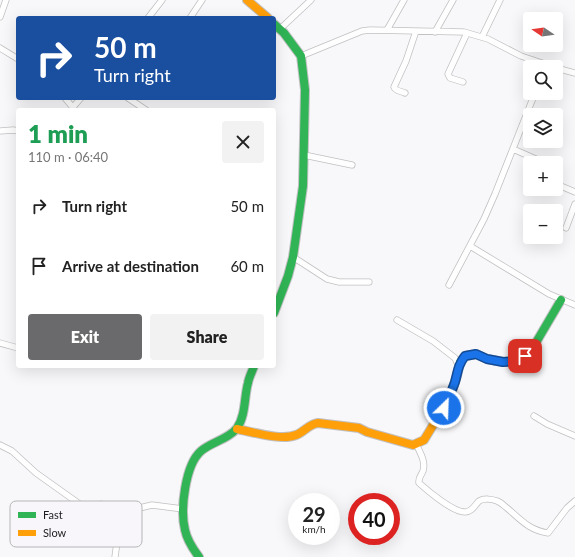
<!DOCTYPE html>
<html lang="en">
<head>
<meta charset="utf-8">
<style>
	:root { --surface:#fff; --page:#f2f2f2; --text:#222; --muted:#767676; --accent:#6a696b }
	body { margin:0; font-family:Lato,sans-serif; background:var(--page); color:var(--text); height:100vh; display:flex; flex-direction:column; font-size:15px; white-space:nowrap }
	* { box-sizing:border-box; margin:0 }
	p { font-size:13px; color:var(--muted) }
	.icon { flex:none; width:22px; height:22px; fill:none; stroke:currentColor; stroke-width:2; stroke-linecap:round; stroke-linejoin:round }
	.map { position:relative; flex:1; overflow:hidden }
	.side { position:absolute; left:16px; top:108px; width:260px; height:260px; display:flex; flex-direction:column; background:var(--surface); border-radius:4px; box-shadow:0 4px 16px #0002 }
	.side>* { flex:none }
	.hud { position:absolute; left:16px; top:16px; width:260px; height:84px; border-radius:4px; box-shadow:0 4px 16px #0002; background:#1a4fa0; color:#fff; overflow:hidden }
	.needle { width:26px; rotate:283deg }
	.fabs { position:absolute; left:523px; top:12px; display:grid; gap:8px }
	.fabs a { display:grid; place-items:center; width:40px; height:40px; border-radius:4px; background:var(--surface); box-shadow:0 4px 16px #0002; font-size:20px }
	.speed { position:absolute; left:288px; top:493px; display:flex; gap:8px; font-size:20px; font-weight:700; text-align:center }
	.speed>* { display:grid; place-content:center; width:52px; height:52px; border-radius:50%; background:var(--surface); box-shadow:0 4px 16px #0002; line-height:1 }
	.speed small { font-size:10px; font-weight:400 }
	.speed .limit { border:6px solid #d22; background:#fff; color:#111 }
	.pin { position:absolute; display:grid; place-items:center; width:34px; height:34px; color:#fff; margin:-17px; border-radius:8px; box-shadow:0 2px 6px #0006 }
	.me { position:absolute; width:44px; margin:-22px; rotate:24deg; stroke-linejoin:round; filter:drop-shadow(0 0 3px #0008) }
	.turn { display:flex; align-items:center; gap:14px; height:84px; padding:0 12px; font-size:18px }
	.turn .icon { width:52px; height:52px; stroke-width:2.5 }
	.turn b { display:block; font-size:28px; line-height:34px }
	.round { display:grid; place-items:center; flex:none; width:42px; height:42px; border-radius:4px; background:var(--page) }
	.overview { display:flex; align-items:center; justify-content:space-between; height:68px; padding:0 12px }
	h1 { font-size:24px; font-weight:800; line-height:30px; color:#1e9e55 }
	.cta { display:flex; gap:8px; margin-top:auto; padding:8px 12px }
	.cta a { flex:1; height:46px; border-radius:4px; background:var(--accent); color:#fff; font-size:16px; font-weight:800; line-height:46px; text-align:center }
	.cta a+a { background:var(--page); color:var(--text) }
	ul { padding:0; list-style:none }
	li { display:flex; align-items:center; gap:12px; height:60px; padding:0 12px }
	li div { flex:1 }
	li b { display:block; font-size:15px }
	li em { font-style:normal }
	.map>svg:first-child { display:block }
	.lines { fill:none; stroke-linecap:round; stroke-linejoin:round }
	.street-casing { stroke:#c1c0c2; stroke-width:7 }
	.fast-casing { stroke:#c1c0c2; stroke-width:10 }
	.slow-casing { stroke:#c1c0c2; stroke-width:10 }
	.street { stroke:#fefefe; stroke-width:5.5 }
	.fast { stroke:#30b455; stroke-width:8 }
	.slow { stroke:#ff9f0a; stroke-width:8 }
	.route-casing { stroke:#114b97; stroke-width:10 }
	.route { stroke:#1a73e8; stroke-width:7 }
	.key { fill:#f8f6fa; stroke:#b6b5b8; stroke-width:1 }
	.key-label { font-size:11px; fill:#1d1c1e }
</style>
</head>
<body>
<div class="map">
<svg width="575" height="557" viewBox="0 0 575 557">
	<rect width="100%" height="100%" fill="#f8f7f9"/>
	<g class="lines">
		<g class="street-casing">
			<path id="street" d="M0,17L6,0
				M148,18L162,0
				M190,18L202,0
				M280,29L311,0
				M387,30L404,0
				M435,32L453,0
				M482,37L500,0
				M0,48L18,59
				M301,56L362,31L370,30L464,32L488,39L521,56L554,67
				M556,68L575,73
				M463,82L450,78L448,74L467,33
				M405,93C401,91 395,91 394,87L406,61L416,31
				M65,98L75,110
				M128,98L146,110
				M73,107L81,98
				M0,131L13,130L18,131
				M513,149L545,163
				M304,155L352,165
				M556,184L575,192
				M566,228L575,204
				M470,246L549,294L575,305
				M293,257L327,279L339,282H369
				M449,285L484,219L495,194L535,93
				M397,320L433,341L455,358L459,367
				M0,343L18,348
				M534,416L547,424L575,436
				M416,444C420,452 426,462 423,471C421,476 418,478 419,483C428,491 453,512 465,512C472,512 475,505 479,501C484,498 492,499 497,501C501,502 504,506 507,508C521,520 529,530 548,533L567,508L575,501
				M0,445L12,451L36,473L81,505L85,506L91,507L101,504L122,510L127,511L152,505L183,509
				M115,557L117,542L122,510"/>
		</g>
		<g class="fast-casing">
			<path id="fast" d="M274,24L284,33L301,56L305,90L303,186L293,257L288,276L274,313
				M446,404L451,393L457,376L460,362L465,356L476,354L487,359L503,362L518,361L531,351L561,300
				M199,557C193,549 187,540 185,530C180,510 185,465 201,451C211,442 229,439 237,428C246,415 244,397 248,383C249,377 252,372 254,366"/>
		</g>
		<g class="slow-casing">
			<path id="slow" d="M247,0L268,18
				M237,429C253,432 281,441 296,435C304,432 309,424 318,423L359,428L367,432L413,445L424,440L446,404"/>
		</g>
		<use href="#street" class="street"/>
		<use href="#fast" class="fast"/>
		<use href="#slow" class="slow"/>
	</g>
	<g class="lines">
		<g class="route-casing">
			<path id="route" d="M444,408C448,399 452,391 455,382C458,371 458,365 465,356L476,354L487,359L503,362L518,361L525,356"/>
		</g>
		<use href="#route" class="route"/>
	</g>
	<rect x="10" y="501" width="132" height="46" rx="6" class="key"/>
	<rect x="18" y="512" width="18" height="6" fill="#30b455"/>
	<rect x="18" y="530" width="18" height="6" fill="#ff9f0a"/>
	<g class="key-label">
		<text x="43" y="519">Fast</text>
		<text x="43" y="537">Slow</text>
	</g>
</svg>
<div class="fabs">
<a><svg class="needle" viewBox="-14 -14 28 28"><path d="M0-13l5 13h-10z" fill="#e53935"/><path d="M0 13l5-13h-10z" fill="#767676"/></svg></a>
<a><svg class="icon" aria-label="search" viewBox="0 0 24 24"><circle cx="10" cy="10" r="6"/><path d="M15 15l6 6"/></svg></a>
<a><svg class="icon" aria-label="layers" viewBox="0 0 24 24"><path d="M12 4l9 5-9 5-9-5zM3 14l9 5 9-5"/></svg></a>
<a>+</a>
<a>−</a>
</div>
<div class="speed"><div>29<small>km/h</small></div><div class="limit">40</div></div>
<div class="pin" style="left:525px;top:356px;background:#d93025"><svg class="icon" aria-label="arrive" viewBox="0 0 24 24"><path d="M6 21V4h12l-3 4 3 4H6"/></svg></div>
<svg class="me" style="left:444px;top:408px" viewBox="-20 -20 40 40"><circle r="17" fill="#1a73e8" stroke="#fff" stroke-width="3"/><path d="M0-11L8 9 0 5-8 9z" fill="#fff"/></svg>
<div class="hud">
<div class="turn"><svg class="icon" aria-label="right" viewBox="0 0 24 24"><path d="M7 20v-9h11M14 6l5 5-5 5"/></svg><div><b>50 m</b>Turn right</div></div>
</div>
<section class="side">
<div class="overview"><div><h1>1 min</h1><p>110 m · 06:40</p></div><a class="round"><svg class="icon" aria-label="close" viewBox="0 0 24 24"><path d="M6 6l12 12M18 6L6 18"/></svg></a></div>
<ul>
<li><svg class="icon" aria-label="right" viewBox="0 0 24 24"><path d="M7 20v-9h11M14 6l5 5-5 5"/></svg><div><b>Turn right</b></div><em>50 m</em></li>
<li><svg class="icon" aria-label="arrive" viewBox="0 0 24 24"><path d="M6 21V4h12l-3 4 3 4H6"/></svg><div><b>Arrive at destination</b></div><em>60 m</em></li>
</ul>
<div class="cta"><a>Exit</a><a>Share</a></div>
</section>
</div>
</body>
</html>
